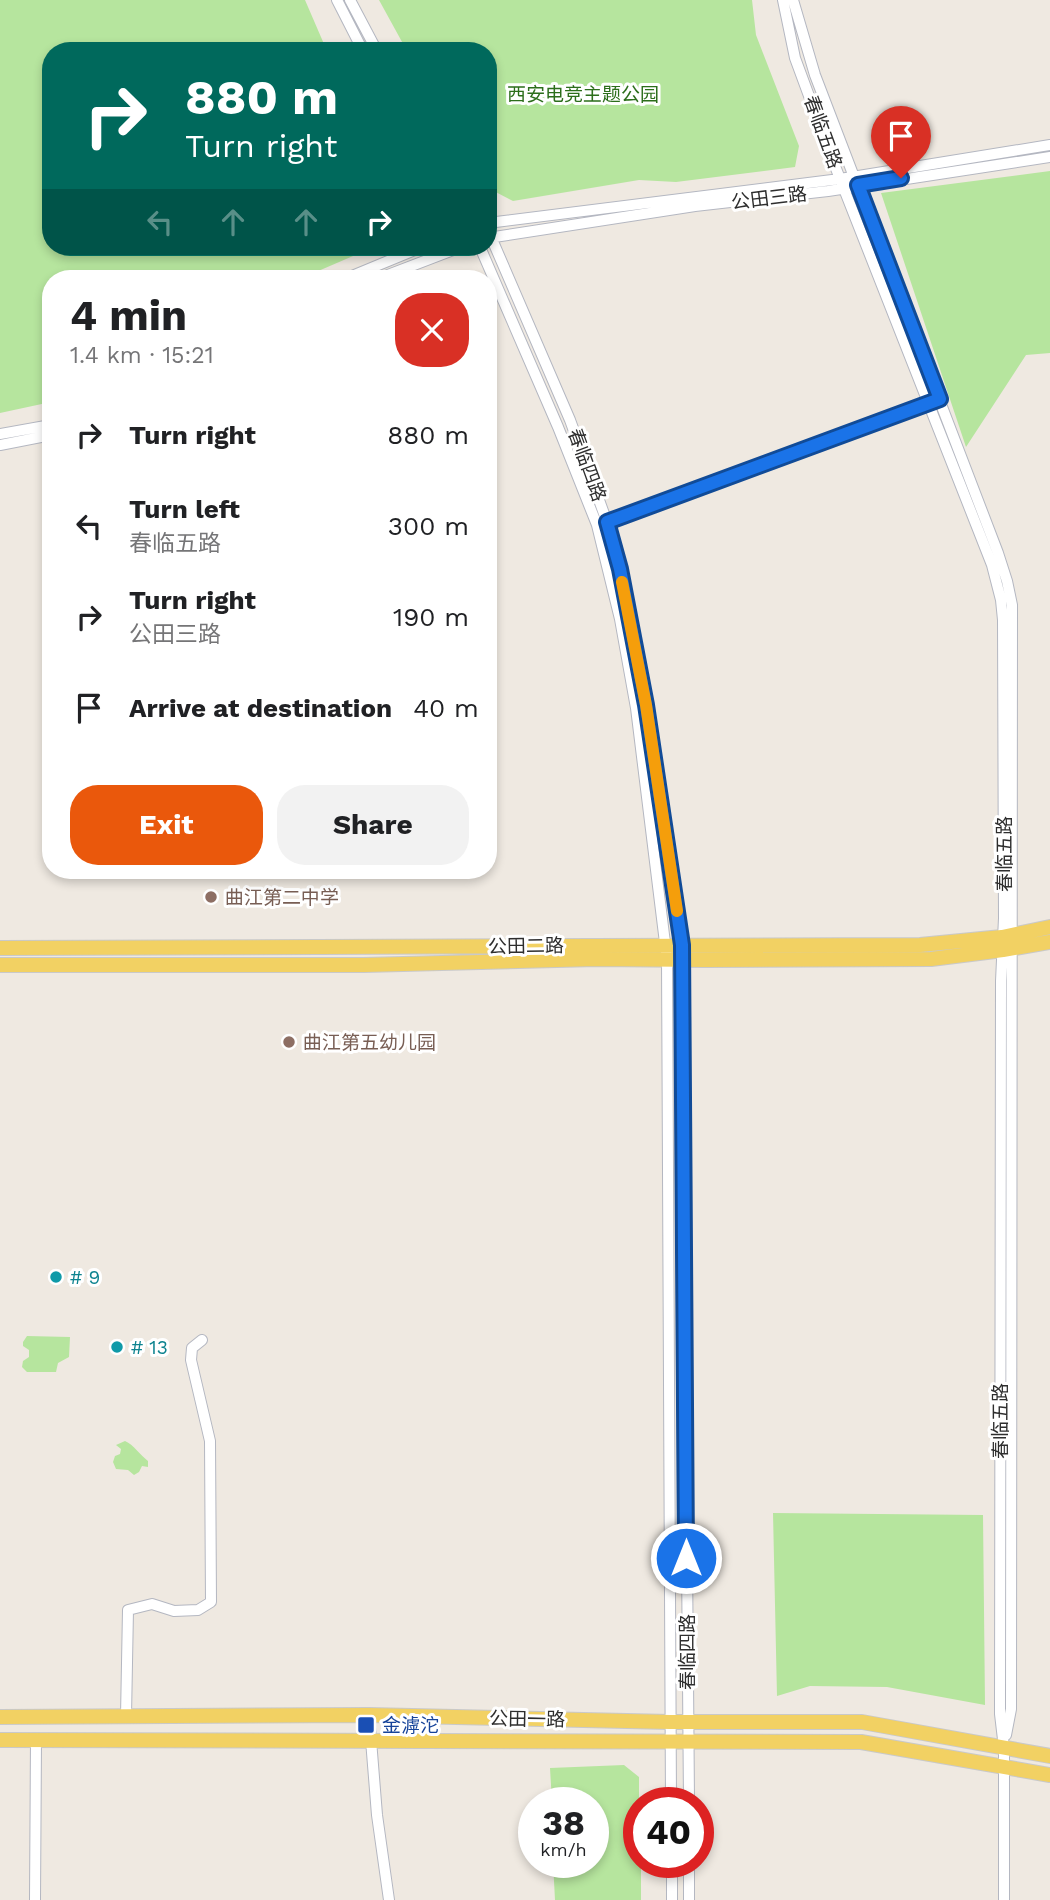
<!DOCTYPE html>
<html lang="en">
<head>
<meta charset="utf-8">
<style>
	:root { --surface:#fff; --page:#f2f2f2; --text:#202124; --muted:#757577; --accent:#ea580c }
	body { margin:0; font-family:"Work Sans","Noto Sans SC",sans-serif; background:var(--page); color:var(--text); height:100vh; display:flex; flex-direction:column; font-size:26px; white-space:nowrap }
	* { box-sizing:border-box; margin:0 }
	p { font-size:23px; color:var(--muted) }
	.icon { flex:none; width:38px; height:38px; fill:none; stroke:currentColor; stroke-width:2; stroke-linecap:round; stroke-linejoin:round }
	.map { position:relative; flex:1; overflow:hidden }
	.panel { position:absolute; left:42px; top:270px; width:455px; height:609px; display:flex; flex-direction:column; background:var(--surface); border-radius:28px; box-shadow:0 4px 10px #0003 }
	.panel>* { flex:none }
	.hud { position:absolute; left:42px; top:42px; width:455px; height:214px; border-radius:28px; box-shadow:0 4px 10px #0003; background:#00695c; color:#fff; overflow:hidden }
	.speed { position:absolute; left:518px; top:1787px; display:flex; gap:14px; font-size:35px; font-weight:700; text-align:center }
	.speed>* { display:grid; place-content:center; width:91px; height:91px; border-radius:50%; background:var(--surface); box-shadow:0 4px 10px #0003; line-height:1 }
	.speed small { font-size:18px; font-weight:400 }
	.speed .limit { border:10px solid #d22; background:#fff; color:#111 }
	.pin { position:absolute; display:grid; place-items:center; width:60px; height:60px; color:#fff; margin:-72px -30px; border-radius:50% 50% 50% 0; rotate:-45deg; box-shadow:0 0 7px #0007 }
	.pin .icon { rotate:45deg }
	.me { position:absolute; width:77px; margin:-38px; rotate:0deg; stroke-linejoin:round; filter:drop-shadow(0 0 5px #0008) }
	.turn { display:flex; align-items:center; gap:24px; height:147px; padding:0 28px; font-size:32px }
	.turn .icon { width:91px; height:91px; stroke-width:2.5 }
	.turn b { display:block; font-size:49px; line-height:60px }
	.lanes { display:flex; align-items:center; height:66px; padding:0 28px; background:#0003; justify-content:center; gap:35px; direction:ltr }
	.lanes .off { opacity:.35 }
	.round { display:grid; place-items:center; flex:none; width:74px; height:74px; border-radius:28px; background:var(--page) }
	.head { display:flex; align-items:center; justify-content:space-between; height:119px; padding:0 28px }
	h1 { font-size:42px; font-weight:700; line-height:52px }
	.action { display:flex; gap:14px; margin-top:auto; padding:14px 28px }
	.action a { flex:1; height:80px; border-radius:28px; background:var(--accent); color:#fff; font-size:28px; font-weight:700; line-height:80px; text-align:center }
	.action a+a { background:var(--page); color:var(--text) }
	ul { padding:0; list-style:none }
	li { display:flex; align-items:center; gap:21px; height:91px; padding:0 28px }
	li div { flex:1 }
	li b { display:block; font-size:26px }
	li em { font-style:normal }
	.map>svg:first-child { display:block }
	.green { fill:#b6e59e }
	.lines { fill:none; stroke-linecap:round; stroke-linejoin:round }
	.minor-casing { stroke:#b4b7c1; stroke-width:12 }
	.major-casing { stroke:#c9c9c9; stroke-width:16 }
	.minor { stroke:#fff; stroke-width:10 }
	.major { stroke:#f2d163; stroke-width:14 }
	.route-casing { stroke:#114b97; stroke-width:18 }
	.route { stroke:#1a73e8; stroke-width:12 }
	.slow { stroke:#f59e0b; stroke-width:12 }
	.education-dot { fill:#8d6e63; stroke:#fff; stroke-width:2.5 }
	.culture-dot { fill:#0f9aa8; stroke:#fff; stroke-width:2.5 }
	.transit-dot { fill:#1a4fb4; stroke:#fff; stroke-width:2.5 }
	.labels { text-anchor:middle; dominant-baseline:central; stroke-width:6; stroke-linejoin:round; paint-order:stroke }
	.park-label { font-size:19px; fill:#2c6e1b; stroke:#fff }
	.street-label { font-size:19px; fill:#2e2e2e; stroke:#fff }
	.education-label { font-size:19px; fill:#785e54; stroke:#fff; text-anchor:start }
	.culture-label { font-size:19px; fill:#0d838f; stroke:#fff; text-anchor:start }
	.transit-label { font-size:19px; fill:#164399; stroke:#fff; text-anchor:start }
</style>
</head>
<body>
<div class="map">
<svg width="1050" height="1900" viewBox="0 0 1050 1900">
	<rect width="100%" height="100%" fill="#efe9e1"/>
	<path class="green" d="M0,0H305L327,51H51V247H374L302,278H51V402L0,413Z
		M379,0H752L756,35L799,146L795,167L676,182L639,180L513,201L488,188V51H407Z
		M1050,171V353L1026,355L966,447L881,193Z
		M27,1336L70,1337L69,1357L58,1363L56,1372H27L22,1367L23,1361L29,1357V1350L23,1346V1342Z
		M125,1441C134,1445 139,1454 148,1461V1467L142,1466L139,1472L134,1475L128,1470L116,1469L113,1462L115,1456L120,1454L121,1449L116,1445Z
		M773,1513L983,1515L985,1705L887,1687L810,1686L777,1696Z
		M624,1765L639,1777V1862H641V1900H555L553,1862H593V1802H552L550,1768Z"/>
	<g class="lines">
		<g class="minor-casing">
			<path id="minor" d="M337,0L363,51
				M350,0L377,51
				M783,0L795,58L833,161L992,565L1001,600L1003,620L1004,918L1001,981L1000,1714L1004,1748V1900
				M793,0L815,75L998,553L1007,581L1012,605L1011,1709L1006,1735
				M488,223L840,179L1050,145
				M488,230L570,420L607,522L619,569L646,705L682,945L689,1802
				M488,238L695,206L828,191L1050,157
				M480,247L558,427L597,525L620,619L636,708L667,959L671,1802
				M347,278L422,247
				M380,278L461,247
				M0,434L51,425
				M0,445L51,435
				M601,524L934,401
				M369,1715L377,1815L389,1900
				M126,1716L128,1610L152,1604L174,1611L198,1610L211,1602L210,1441L191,1360L192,1348L202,1340
				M672,1862V1900
				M35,1900L36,1740
				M689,1900V1862"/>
		</g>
		<g class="major-casing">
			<path id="major" d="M0,948L920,945L1002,937L1050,927
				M0,965H364L596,959L704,960L931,959L1003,950L1050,942
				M0,1717L369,1715L670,1722H862L1050,1756
				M0,1740L861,1742L1050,1775"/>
		</g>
		<use href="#minor" class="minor"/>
		<use href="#major" class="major"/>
	</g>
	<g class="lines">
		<g class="route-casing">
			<path id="route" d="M686,1558L682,945L646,705L620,569L607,522L940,399L858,185L901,178"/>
		</g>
		<use href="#route" class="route"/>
		<path class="slow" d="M622,582L646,705L677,911"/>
	</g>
	<g class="education-dot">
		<circle cx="211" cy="897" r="7"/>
		<circle cx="289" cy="1042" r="7"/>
	</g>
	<g class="culture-dot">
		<circle cx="56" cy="1277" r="7"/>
		<circle cx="117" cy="1347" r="7"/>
	</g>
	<rect class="transit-dot" x="357" y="1716" width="18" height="18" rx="3.5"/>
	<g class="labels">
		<g class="park-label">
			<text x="583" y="94">西安电竞主题公园</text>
		</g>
		<g class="street-label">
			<text transform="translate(823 132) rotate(70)">春临五路</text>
			<text transform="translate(769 198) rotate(-7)">公田三路</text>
			<text transform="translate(587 465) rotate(70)">春临四路</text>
			<text transform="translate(1004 854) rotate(-90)">春临五路</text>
			<text transform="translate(526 946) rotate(-1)">公田二路</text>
			<text transform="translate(1000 1421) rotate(-90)">春临五路</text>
			<text transform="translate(687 1652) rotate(-90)">春临四路</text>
			<text transform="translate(527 1719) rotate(1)">公田一路</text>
		</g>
		<g class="education-label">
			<text x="225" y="897">曲江第二中学</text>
			<text x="303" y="1042">曲江第五幼儿园</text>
		</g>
		<g class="culture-label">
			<text x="70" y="1277"># 9</text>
			<text x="131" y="1347"># 13</text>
		</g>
		<g class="transit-label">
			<text x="382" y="1725">金滹沱</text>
		</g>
	</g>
</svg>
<div class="speed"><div>38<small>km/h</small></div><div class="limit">40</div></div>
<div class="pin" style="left:901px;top:178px;background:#d93025"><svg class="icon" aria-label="arrive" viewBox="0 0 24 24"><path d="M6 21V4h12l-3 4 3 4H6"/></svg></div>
<svg class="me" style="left:686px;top:1558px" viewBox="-20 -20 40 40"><circle r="17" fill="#1a73e8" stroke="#fff" stroke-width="3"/><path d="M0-11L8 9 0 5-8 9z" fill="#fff"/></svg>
<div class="hud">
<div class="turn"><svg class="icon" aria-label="right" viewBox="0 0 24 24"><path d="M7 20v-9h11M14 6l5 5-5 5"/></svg><div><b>880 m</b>Turn right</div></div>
<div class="lanes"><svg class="icon off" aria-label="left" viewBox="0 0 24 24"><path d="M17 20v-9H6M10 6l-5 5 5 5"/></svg><svg class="icon off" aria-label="ahead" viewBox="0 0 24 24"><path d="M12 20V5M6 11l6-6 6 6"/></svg><svg class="icon off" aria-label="ahead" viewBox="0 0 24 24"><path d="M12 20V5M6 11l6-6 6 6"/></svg><svg class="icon" aria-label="right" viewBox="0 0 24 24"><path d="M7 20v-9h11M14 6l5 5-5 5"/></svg></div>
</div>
<section class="panel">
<div class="head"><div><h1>4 min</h1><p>1.4 km · 15:21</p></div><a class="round" style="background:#d93025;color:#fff"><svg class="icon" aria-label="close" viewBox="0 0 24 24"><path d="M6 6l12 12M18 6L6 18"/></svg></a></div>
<ul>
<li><svg class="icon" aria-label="right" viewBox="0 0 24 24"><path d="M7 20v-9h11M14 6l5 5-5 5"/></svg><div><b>Turn right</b></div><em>880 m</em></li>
<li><svg class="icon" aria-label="left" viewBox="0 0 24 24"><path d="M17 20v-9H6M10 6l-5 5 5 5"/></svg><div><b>Turn left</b><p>春临五路</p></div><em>300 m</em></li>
<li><svg class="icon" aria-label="right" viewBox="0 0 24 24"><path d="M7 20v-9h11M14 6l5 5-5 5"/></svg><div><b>Turn right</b><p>公田三路</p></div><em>190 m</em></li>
<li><svg class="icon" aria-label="arrive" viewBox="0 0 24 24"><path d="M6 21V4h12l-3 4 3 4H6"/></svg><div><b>Arrive at destination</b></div><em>40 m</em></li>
</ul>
<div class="action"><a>Exit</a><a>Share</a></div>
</section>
</div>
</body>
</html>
